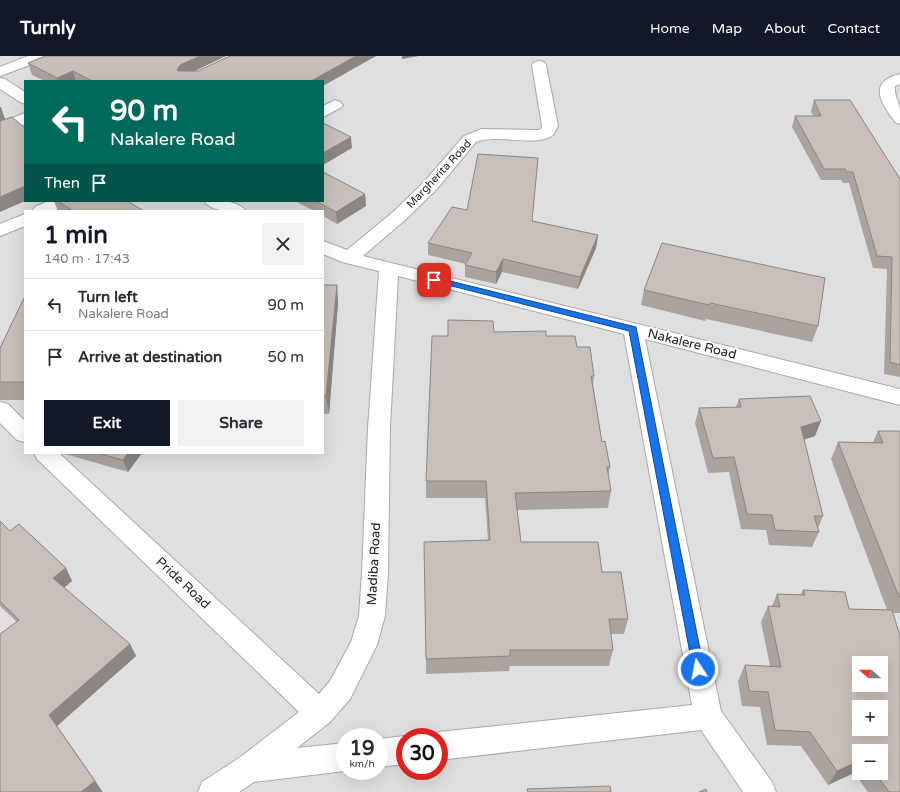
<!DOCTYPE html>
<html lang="en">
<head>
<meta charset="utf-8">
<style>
	:root { --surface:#fff; --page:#f2f2f3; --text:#2b2b33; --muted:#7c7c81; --line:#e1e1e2; --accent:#111827 }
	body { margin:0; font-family:"Varela Round",sans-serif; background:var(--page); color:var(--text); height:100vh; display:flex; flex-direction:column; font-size:15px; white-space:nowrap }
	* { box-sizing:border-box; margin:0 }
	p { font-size:13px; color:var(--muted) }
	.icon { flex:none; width:22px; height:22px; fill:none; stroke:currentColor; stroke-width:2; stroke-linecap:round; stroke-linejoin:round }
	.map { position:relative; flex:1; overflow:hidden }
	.side { position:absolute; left:24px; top:154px; width:300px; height:244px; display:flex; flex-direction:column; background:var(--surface); border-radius:0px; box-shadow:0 4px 16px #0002 }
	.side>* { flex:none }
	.top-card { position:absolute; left:24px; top:24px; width:300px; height:122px; border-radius:0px; box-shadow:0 4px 16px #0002; background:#00695c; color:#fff; overflow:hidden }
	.needle { width:26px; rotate:290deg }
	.controls { position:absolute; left:852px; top:600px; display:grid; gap:8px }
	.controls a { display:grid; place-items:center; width:36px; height:36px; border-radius:0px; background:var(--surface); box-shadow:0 4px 16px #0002; font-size:20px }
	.speed { position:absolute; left:336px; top:672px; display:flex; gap:8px; font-size:20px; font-weight:700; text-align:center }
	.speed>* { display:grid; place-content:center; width:52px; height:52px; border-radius:50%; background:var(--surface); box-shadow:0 4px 16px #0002; line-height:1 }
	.speed small { font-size:10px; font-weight:400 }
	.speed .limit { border:6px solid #d22; background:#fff; color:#111 }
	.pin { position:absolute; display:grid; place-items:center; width:34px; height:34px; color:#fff; margin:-17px; border-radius:8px; box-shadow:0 2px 6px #0006 }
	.me { position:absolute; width:44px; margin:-22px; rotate:349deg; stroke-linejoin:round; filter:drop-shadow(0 0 3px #0008) }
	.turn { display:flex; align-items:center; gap:14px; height:84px; padding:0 20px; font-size:18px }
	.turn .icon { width:52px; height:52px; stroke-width:2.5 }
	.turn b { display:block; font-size:28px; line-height:34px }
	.then { display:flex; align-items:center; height:38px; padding:0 20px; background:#0003; gap:8px; font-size:15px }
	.round { display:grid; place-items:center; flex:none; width:42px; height:42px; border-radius:0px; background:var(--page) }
	.headline { display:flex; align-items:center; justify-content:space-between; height:68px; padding:0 20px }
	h1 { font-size:24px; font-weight:700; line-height:30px; color:var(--accent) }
	.primary-button { display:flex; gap:8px; margin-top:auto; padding:8px 20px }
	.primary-button a { flex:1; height:46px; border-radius:0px; background:var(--accent); color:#fff; font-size:16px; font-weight:700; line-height:46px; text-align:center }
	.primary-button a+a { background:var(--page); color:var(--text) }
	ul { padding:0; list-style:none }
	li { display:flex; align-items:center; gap:12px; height:52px; padding:0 20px; border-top:1px solid var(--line) }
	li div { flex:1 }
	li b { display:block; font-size:15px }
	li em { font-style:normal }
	header { display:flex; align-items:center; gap:24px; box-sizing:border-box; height:56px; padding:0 20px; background:var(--accent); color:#fff }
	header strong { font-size:19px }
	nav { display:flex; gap:22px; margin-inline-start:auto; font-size:14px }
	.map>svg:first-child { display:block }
	.residential { fill:#e0dfdf; fill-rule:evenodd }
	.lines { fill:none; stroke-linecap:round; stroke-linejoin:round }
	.minor-casing { stroke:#a9a9a9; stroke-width:2 }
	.minor { fill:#fff; fill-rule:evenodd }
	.wall { fill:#aba49e; fill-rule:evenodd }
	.shaded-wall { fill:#8b8681 }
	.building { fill:#c7bfb8; stroke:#8b8681; fill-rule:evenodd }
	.route { fill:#1a73e8; stroke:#114b97 }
	.labels { text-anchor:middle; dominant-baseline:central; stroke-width:4; stroke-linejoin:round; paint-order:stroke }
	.far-street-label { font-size:11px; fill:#222; stroke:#fff }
	.street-label { font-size:13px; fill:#222; stroke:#fff }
</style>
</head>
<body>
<header>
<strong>Turnly</strong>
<nav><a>Home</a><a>Map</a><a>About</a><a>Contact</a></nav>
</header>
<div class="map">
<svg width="900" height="736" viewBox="0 0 900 736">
	<rect width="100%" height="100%" fill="#f2efe9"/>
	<path class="residential" d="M0,0H900V736H0ZM25,25H323V145H25ZM25,155H323V397H25ZM859,607H881V629H859ZM859,651H881V673H859ZM345,681H379V715H345ZM405,681H439V715H405ZM859,695H881V717H859Z"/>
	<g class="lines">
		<g class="minor-casing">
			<path id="minor" d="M28,0H48L46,3L0,20V11Z
				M539,5L544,6L546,9L558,70L553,79C535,92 498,77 476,86L436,134L405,164L363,200L900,333V349L645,283L721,655L772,726L776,736H743L701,674L439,704V681H428L439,676L692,649L624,278L398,220L390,372L388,517L385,560L377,589L350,643L330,666L297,692L345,687V715L254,726L239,736H198L202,726L239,702L299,656L37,403L34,397H59L319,638L330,625L351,586L359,560L362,517L368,372L379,215L342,206L323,198V185L347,194L393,156L424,126L464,80L482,73L538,74L541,73L542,70L532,9L534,6Z
				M900,18V28L895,30C894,40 899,45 900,54C900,58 900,63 900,68L895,66C881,47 867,26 900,18Z
				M0,22L5,23L25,36V48L20,46L0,33Z
				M335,44L340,46L343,49L340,52L323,61V50Z
				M25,57V68L0,78V67Z
				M48,145H70C61,157 45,155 32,155L35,151Z
				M204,145C218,145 237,143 246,155C232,155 213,157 204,145Z
				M25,158V170L0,180V168Z
				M0,346L8,348L25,365V386L17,384L0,367Z
				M405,680L407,681H405V708L379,711V683Z"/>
		</g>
		<use href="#minor" class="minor"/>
	</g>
	<path class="wall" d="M45,0H226L194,15L323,25H45L32,19L28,7Z
		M814,44L900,123V321L884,318L887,213L873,212L849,127H843L841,124H821L792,71L795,60H813L811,55Z
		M365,138L366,150L337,168L323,160V155H314L297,146V145H323Z
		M54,145H127L144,155H58Z
		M532,165L598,179L596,192L578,233L502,216L496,228L465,221V209L466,208L428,199V187Z
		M323,229H337L338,247L329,358H323Z
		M644,234L818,270L812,286L706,263L705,265L641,249Z
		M25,240V344H0V292Z
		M494,276L546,280L577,291L594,320L593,329L602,386L610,411L608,421L611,435L608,452L517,454L521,486L602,516L628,563L624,578H611L613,594L609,610H510L509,615L426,618V603L488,484L485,442H426V425L448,280Z
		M739,343L815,380L804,384L823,460L818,472L819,476L812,491L769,489L766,474L741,473L729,416L708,417L695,367L699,352L736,351Z
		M878,375H900V557H893L900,736H868L854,717L828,729L801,690L767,689L760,651L742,650L738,625L745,609L770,610L761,566L768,550H772L777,538H801L803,534L849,553L887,554L831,403L838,386H873ZM859,695L881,717H859Z
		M64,397H142L128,416L65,398Z
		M0,465L10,475L66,512L72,525L64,532L130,588L136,600L57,670L103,736H0L17,566L0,550Z"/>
	<path class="shaded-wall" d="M200,0H226L182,21L177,14L180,9Z
		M356,0H376L323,30V25H311Z
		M402,0H419L402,3Z
		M73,15L76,25H58L57,22Z
		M0,51H1L5,63L0,66Z
		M351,81L352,92L323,109V97Z
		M25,130V145L0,156V141Z
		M365,138L366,150L337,168L336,156Z
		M598,179L596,192L578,233L580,221Z
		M503,203L502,216L496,228V216Z
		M337,229L338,247L329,358L326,340Z
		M821,365L815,380L795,386L801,371Z
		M128,397H142L128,416L123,404Z
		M66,512L72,525L60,535L53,522Z
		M130,588L136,600L57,670L49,659Z
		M859,705V710L854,717L828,729L837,715Z
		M95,725L102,736H81Z"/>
	<path class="building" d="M45,0H200L180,9L177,14L179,15H198L230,0H356L311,25H92L73,15L57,22L28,7Z
		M814,44H850L900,123V309L890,306L892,201L877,200L853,116H847L845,113H824L795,60H821Z
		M12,61L25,72V130L0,141V65Z
		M323,67L351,81L323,97Z
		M478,98L538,102L532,165L598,179L580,221L503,203L496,216L465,209L472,197L428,187L452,151L467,154Z
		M323,116L365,138L336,156L316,145H323Z
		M58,145H127L144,155H73Z
		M662,187L825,222L818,270L710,247L709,249L644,234Z
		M323,229H337L326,340H323Z
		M25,240V326H0V292Z
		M448,264L493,265L494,276L546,275V280H575L577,291H590L594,320H591L602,386L605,385L610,411H607L611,435L515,437L521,486H598L602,516H621L628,563H609L613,594H510V600L426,603L424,486L490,484L486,425H426L432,280H448Z
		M810,340L821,365L801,371L823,460H814L819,476L775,474L772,459L747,458L734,401L713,402L699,352L741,351L739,343Z
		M878,375H900V541H899L838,386L883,387Z
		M98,397H128L123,404Z
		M0,465L10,475L19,468L66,512L53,522L130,588L49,659L95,725L81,736H0V578L19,564L0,545Z
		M803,534L845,536L849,553L892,554L900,580V736H889L875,717H881V695H859V705L837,715L810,676L775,674L768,636L749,635L745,609L781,611L768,550L780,551L777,538L805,539ZM859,607H881V629H859ZM859,651H881V673H859Z
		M610,730L611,736H528L527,733Z
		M706,733L707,736H699Z"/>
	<path class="route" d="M434,221L636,271L704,613L702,617L698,618L695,617L693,613L629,275L432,225V222Z"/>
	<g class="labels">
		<g class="far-street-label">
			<text transform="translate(439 118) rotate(-47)">Margherita Road</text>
		</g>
		<g class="street-label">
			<text transform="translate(692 288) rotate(14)">Nakalere Road</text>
			<text transform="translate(374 508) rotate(-87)">Madiba Road</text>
			<text transform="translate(183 527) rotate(43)">Pride Road</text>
		</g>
	</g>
</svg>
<div class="controls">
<a><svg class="needle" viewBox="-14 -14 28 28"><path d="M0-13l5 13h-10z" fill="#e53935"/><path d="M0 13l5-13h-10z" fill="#7c7c81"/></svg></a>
<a>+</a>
<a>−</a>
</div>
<div class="speed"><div>19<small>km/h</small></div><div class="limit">30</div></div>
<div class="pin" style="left:434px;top:224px;background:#d93025"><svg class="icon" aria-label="arrive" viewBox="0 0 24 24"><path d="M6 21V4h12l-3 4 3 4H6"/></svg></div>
<svg class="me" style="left:698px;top:613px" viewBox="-20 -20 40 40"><circle r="17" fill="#1a73e8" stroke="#fff" stroke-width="3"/><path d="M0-11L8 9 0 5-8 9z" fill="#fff"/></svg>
<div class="top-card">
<div class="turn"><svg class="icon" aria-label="left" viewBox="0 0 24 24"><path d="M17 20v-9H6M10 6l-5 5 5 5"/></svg><div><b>90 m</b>Nakalere Road</div></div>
<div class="then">Then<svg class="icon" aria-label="arrive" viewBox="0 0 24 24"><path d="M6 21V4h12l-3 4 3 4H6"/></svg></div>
</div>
<section class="side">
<div class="headline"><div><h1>1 min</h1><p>140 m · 17:43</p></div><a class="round"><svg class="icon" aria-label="close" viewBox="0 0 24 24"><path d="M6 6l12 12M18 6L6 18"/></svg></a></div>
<ul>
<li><svg class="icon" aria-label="left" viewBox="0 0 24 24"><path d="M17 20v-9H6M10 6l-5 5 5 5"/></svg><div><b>Turn left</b><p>Nakalere Road</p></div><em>90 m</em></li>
<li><svg class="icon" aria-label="arrive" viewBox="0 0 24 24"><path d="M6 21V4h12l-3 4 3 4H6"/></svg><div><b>Arrive at destination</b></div><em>50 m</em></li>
</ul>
<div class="primary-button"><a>Exit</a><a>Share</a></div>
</section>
</div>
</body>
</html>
